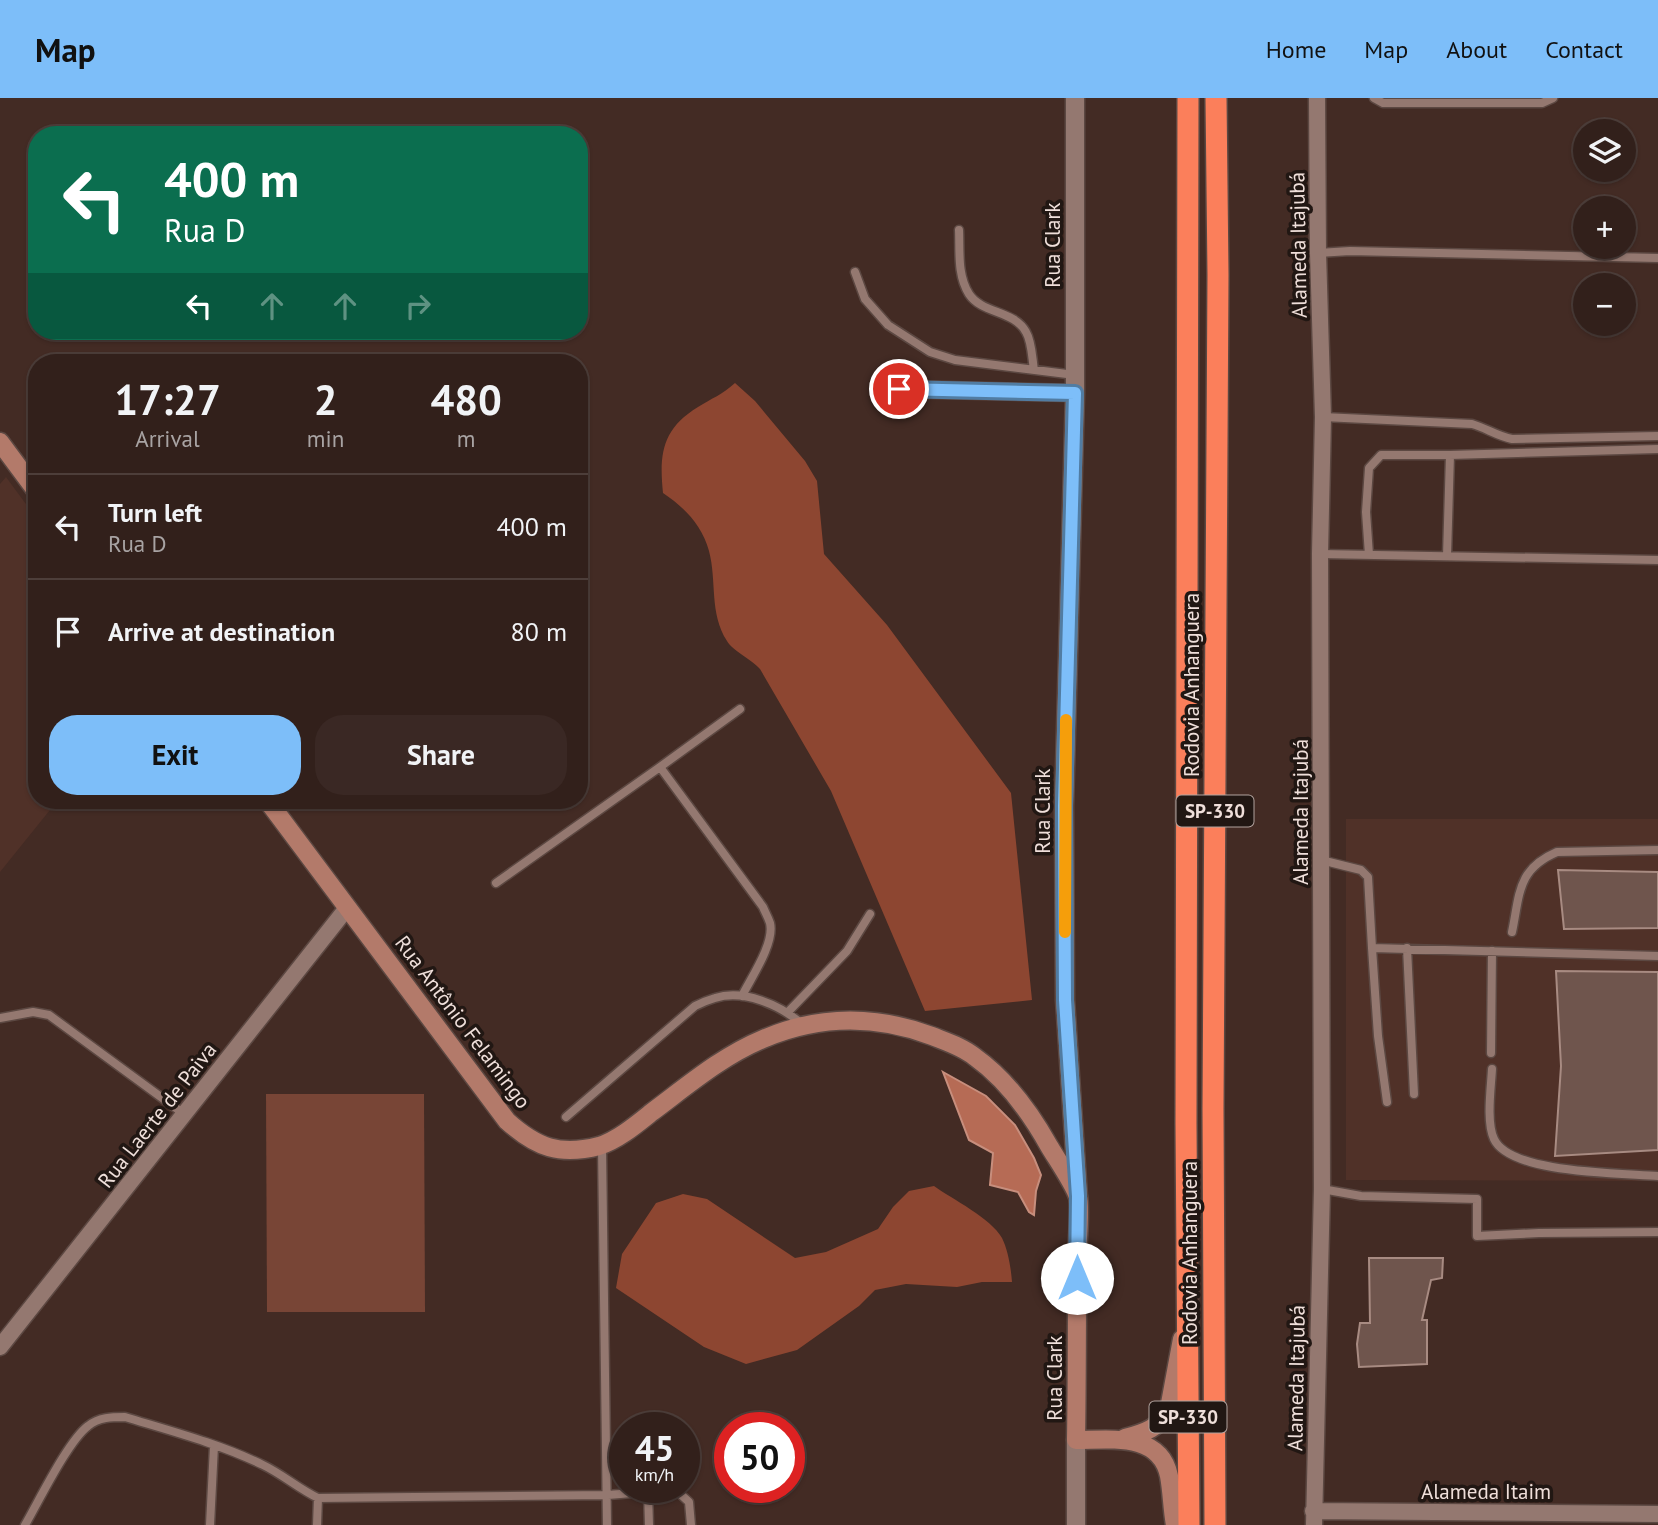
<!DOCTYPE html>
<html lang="en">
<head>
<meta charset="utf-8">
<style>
	:root { --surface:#32201b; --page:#3a2824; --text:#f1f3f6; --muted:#a8a3a3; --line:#4d3e3a; --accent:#7dbef9 }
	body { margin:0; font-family:"PT Sans",sans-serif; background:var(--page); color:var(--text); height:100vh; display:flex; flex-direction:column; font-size:26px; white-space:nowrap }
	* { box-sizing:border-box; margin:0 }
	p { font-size:23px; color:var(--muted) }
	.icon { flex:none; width:38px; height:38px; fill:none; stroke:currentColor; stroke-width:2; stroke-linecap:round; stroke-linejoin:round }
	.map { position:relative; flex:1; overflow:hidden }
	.sheet { position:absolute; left:28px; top:256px; width:560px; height:455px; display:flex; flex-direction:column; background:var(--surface); border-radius:28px; box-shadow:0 2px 5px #0004,0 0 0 2px var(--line) }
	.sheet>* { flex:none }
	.banner { position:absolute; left:28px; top:28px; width:560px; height:214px; border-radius:28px; box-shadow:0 2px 5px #0004,0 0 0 2px var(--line); background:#0b6e4f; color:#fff; overflow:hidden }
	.buttons { position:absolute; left:1573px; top:21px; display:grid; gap:14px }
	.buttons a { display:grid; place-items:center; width:63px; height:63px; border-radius:50%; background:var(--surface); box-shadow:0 2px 5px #0004,0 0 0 2px var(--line); font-size:35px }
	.speed { position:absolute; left:609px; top:1314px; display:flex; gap:14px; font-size:35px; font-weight:700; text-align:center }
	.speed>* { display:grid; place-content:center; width:91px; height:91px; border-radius:50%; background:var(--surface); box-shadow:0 2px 5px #0004,0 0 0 2px var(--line); line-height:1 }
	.speed small { font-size:18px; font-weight:400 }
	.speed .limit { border:10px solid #d22; background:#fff; color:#111 }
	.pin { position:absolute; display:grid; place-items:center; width:60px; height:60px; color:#fff; margin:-30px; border:4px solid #fff; border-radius:50%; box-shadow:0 2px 7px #0007 }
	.me { position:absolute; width:77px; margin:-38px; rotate:0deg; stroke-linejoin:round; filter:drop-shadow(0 0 5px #0008) }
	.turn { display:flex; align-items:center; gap:24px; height:147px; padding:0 21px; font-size:32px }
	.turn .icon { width:91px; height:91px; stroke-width:2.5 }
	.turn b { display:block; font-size:49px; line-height:60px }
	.lanes { display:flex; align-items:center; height:66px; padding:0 21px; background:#0003; justify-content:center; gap:35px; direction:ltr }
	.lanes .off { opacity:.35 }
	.eta { display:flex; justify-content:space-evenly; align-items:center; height:119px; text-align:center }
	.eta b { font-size:42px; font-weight:700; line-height:49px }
	.cta { display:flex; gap:14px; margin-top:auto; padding:14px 21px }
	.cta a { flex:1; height:80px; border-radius:28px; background:var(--accent); color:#111; font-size:28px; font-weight:700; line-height:80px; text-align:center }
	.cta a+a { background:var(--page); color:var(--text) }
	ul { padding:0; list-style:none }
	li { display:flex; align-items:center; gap:21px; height:105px; padding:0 21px; border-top:2px solid var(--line) }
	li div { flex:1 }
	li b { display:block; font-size:26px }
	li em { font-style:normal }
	header { display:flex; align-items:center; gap:42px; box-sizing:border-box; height:98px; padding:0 35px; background:var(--accent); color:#111 }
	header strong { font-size:33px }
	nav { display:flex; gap:38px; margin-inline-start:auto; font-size:24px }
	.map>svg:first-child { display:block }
	.built { fill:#503128 }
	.green { fill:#784536 }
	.forest { fill:#8d4631 }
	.water { fill:#b66b55; stroke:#c78e7d; stroke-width:2 }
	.building { fill:#6f554d; stroke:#a88b82; stroke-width:2 }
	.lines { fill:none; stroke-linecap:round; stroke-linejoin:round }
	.service-casing { stroke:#5c4842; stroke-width:11 }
	.minor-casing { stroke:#5c4842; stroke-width:19 }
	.tertiary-casing { stroke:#5c4842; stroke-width:21 }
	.secondary-casing { stroke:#5c4842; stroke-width:21 }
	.motorway-casing { stroke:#5c4842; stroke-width:24 }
	.service { stroke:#947870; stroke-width:8 }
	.minor { stroke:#947870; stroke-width:16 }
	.tertiary { stroke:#947870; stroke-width:18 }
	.secondary { stroke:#b37a6a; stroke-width:18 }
	.motorway { stroke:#fb7f5b; stroke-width:21 }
	.route-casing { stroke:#517ca2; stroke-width:18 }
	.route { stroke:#7dbef9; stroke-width:12 }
	.slow { stroke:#f59e0b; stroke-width:12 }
	.labels { text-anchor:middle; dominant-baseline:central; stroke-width:7; stroke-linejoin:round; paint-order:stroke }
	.shield { fill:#211713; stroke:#b1a39e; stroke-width:2 }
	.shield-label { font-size:19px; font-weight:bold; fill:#efdfda }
	.street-label { font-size:21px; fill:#efdfda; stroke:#211713 }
</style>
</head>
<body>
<header>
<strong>Map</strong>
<nav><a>Home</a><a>Map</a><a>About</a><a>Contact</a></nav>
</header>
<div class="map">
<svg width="1658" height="1427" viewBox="0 0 1658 1427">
	<rect width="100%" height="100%" fill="#432b24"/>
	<path class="built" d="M6,379L37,421V702H58L0,774V386Z
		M1346,721H1658V1083L1346,1082Z"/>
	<path class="green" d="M266,996H424L425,1214H267Z"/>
	<path class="forest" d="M735,285L755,303L805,363L817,383L824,456L887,527L1011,695L1032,902L925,913L831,693L760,571C752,562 732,552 727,543C709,515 717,483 709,453C702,427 684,409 663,395C659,356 662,331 698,309C712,300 722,297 735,285Z
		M934,1088C952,1101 991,1120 1002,1140C1008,1152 1011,1170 1012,1184H982L957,1189L906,1186L875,1192L859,1208L797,1252L746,1266L704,1249L616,1190L622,1156L656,1105L683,1096L707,1101L795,1160L826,1154L878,1131L893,1109L909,1093Z"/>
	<path class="water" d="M943,974L986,998L1015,1027L1034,1060L1041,1077L1036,1093L1034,1117L1029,1114L1018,1094L990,1087L993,1055L969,1042Z"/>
	<path class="building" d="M1558,772L1658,774V830L1564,831Z
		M1556,873L1658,874V1052L1555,1058L1561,968Z
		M1369,1160H1443L1442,1180L1431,1182L1422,1222H1427V1266L1359,1269L1357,1246L1360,1225H1370Z"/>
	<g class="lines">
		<g class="service-casing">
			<path id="service" d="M1374,0L1383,5H1542L1553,0
				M959,132C960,153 957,177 969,196C982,216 1014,212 1026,234C1032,244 1032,260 1034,272
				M1318,155L1350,153L1658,160
				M855,174L865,201L888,227L930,254L955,262L1075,277
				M1323,319L1472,326C1486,330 1497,338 1512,341L1658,338
				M1320,456L1658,462
				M1369,457L1366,414L1369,370L1381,357H1450L1658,351
				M1447,458L1450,357
				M660,669L740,611
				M1321,762L1361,772L1368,779L1372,850L1658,858
				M496,785L660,669L763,809C765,814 768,819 770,825C775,845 751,880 742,898
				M1512,834C1520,796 1517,771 1557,754L1658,752
				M1372,850L1378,938L1387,1004
				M1407,850L1414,996
				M788,914L847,853L870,816
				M0,920L33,914L49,917L184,1016
				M1491,955L1492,853
				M1492,971C1491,990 1486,1024 1494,1041C1510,1076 1622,1075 1658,1078
				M566,1019L695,908C701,905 708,902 715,900C744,891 780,907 802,926
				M602,1049L607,1427
				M1322,1091L1361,1098L1477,1101V1138L1539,1135L1658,1134
				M648,1394L649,1427
				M25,1427C39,1403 68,1343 88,1328C99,1319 112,1319 125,1319C171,1333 220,1346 263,1367C282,1376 299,1391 318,1400L608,1397L668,1392L677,1393L689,1404L691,1427
				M210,1427L214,1348
				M317,1427L318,1400"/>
		</g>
		<g class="minor-casing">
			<path id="minor" d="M899,291L1075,295
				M0,1249L347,810
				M1313,1413L1658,1416
				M1314,1427L1322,1091L1320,456L1323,319L1318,155L1317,0"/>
		</g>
		<g class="tertiary-casing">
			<path id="tertiary" d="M1075,0V295L1064,708L1065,902L1078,1099
				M1076,1427V1342"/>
		</g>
		<g class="secondary-casing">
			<path id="secondary" d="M0,344L37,394
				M267,702L507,1023C537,1050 560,1058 599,1048C618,1042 637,1026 652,1014C687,988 722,958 763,941C819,917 876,917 932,938C947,944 963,949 975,959C1007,982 1030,1014 1049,1048C1056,1060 1074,1086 1078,1099C1081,1112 1077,1146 1077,1162C1077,1222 1077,1282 1076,1342C1110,1342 1160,1334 1169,1378C1172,1394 1172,1411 1175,1427
				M1125,1340C1144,1335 1160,1330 1169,1311L1182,1241"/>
		</g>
		<g class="motorway-casing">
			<path id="motorway" d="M1188,0L1186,1026L1189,1427
				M1215,1427L1213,1011L1218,177L1216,0"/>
		</g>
		<use href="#service" class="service"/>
		<use href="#minor" class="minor"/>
		<use href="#tertiary" class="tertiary"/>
		<use href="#secondary" class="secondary"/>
		<use href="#motorway" class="motorway"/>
	</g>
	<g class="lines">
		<g class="route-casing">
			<path id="route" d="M899,291L1075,295L1064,708L1065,902L1078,1098L1077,1180"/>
		</g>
		<use href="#route" class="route"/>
		<path class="slow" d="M1065,834L1066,622"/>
	</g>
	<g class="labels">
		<g class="shield">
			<rect x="1176.5" y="697.5" width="77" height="31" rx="5"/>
			<rect x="1149.5" y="1303.5" width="77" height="31" rx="5"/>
		</g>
		<g class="shield-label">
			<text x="1215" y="713">SP-330</text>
			<text x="1188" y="1319">SP-330</text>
		</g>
		<g class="street-label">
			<text transform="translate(1052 147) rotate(-90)">Rua Clark</text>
			<text transform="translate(1298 147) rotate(-91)">Alameda Itajubá</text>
			<text transform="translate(1191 587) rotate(-90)">Rodovia Anhanguera</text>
			<text transform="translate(1042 713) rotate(-90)">Rua Clark</text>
			<text transform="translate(1300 714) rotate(-90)">Alameda Itajubá</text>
			<text transform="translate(463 924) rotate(53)">Rua Antônio Felamingo</text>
			<text transform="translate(157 1017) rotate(-52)">Rua Laerte de Paiva</text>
			<text transform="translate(1189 1155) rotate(-90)">Rodovia Anhanguera</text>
			<text transform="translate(1054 1280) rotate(-90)">Rua Clark</text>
			<text transform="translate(1296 1280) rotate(-89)">Alameda Itajubá</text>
			<text x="1486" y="1393">Alameda Itaim</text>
		</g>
	</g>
</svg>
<div class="buttons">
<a><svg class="icon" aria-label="layers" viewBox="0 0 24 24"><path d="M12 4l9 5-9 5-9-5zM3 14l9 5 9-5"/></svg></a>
<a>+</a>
<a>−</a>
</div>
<div class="speed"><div>45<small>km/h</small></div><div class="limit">50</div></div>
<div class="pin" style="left:899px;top:291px;background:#d93025"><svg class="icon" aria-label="arrive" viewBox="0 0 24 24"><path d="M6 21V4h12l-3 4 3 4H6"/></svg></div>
<svg class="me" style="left:1077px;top:1180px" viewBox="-20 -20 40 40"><circle r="19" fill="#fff"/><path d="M0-13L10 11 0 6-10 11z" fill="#7dbef9"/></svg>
<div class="banner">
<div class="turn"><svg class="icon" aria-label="left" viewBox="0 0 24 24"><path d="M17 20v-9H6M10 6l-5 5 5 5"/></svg><div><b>400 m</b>Rua D</div></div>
<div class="lanes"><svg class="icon" aria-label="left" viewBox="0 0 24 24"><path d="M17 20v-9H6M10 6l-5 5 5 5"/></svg><svg class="icon off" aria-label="ahead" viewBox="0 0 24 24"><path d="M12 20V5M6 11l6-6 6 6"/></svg><svg class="icon off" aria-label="ahead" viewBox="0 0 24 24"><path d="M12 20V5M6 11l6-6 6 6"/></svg><svg class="icon off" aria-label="right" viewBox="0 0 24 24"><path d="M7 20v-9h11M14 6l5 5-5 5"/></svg></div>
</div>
<section class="sheet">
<div class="eta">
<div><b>17:27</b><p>Arrival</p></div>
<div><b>2</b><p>min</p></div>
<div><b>480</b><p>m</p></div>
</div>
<ul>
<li><svg class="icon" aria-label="left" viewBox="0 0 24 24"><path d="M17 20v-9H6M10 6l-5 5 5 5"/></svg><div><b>Turn left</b><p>Rua D</p></div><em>400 m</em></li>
<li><svg class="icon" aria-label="arrive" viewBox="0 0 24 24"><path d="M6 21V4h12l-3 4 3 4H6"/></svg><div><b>Arrive at destination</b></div><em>80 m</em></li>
</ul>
<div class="cta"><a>Exit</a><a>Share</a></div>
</section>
</div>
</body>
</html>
